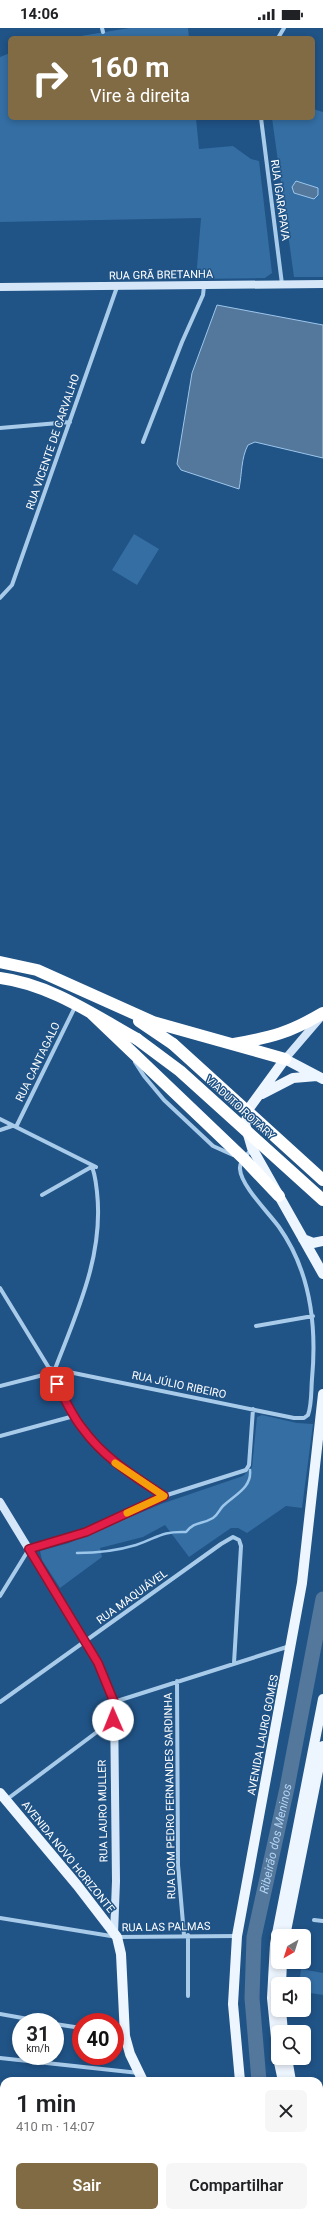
<!DOCTYPE html>
<html lang="pt">
<head>
<meta charset="utf-8">
<style>
	:root { --surface:#fff; --page:#f6f6f6; --text:#202124; --muted:#757577; --accent:#816b44 }
	body { margin:0; font-family:Roboto,sans-serif; background:var(--page); color:var(--text); height:100vh; display:flex; flex-direction:column; font-size:15px; white-space:nowrap }
	* { box-sizing:border-box; margin:0 }
	p { font-size:13px; color:var(--muted) }
	.icon { flex:none; width:22px; height:22px; fill:none; stroke:currentColor; stroke-width:2; stroke-linecap:round; stroke-linejoin:round }
	.map { position:relative; flex:1; overflow:hidden }
	.panel { position:absolute; left:0px; top:2049px; width:323px; height:140px; display:flex; flex-direction:column; background:var(--surface); border-radius:12px 12px 0 0; box-shadow:0 2px 6px #0003 }
	.panel>* { flex:none }
	.top-card { position:absolute; left:8px; top:8px; width:307px; height:84px; border-radius:6px; box-shadow:0 2px 6px #0003; background:#816b44; color:#fff; overflow:hidden }
	.needle { width:26px; rotate:219deg }
	.tools { position:absolute; left:271px; top:1901px; display:grid; gap:8px }
	.tools a { display:grid; place-items:center; width:40px; height:40px; border-radius:6px; background:var(--surface); box-shadow:0 2px 6px #0003; font-size:20px }
	.speed { position:absolute; left:12px; top:1985px; display:flex; gap:8px; font-size:20px; font-weight:700; text-align:center }
	.speed>* { display:grid; place-content:center; width:52px; height:52px; border-radius:50%; background:var(--surface); box-shadow:0 2px 6px #0003; line-height:1 }
	.speed small { font-size:10px; font-weight:400 }
	.speed .limit { border:6px solid #d22; background:#fff; color:#111 }
	.pin { position:absolute; display:grid; place-items:center; width:34px; height:34px; color:#fff; margin:-17px; border-radius:8px; box-shadow:0 2px 6px #0006 }
	.me { position:absolute; width:44px; margin:-22px; rotate:359deg; stroke-linejoin:round; filter:drop-shadow(0 0 3px #0008) }
	.turn { display:flex; align-items:center; gap:14px; height:84px; padding:0 16px; font-size:18px }
	.turn .icon { width:52px; height:52px; stroke-width:2.5 }
	.turn b { display:block; font-size:28px; line-height:34px }
	.round { display:grid; place-items:center; flex:none; width:42px; height:42px; border-radius:6px; background:var(--page) }
	.overview { display:flex; align-items:center; justify-content:space-between; height:68px; padding:0 16px }
	h1 { font-size:24px; font-weight:600; line-height:30px }
	.action { display:flex; gap:8px; margin-top:auto; padding:8px 16px }
	.action a { flex:1; height:46px; border-radius:6px; background:var(--accent); color:#fff; font-size:16px; font-weight:600; line-height:46px; text-align:center }
	.action a+a { background:var(--page); color:var(--text) }
	.status { display:flex; justify-content:space-between; align-items:center; height:28px; padding:0 20px; background:var(--surface); direction:ltr }
	.status svg { height:11px; fill:currentColor }
	.map>svg:first-child { display:block }
	.green { fill:#346ea3 }
	.water { fill:#54779c; stroke:#9dc6eb }
	.lines { fill:none; stroke-linecap:round; stroke-linejoin:round }
	.stream { stroke:#9dc6eb; stroke-width:2.5 }
	.river { stroke:#54779c; stroke-width:15 }
	.street { stroke:#a9cbea; stroke-width:4 }
	.secondary { stroke:#d4e6f8; stroke-width:8 }
	.primary { stroke:#edf5fe; stroke-width:10 }
	.highway { stroke:#fff; stroke-width:12 }
	.highway-bridge { stroke:#fff; stroke-width:12 }
	.route-casing { stroke:#92132f; stroke-width:10 }
	.route { stroke:#e11d48; stroke-width:7 }
	.slow { stroke:#f59e0b; stroke-width:7 }
	.labels { text-anchor:middle; dominant-baseline:central; stroke-width:3; stroke-linejoin:round; paint-order:stroke }
	.street-label { font-size:11px; fill:#fff; stroke:#205386 }
	.water-label { font-size:12px; font-style:italic; fill:#b5d4f1; stroke:#205386 }
</style>
</head>
<body>
<div class="status"><b>14:06</b><svg viewBox="0 0 49 12"><path d="M0 12V9h3v3zM5 12V6h3v6zM10 12V3h3v9zM15 12V0h3v12zM26 1h20v11H26zM47 4h2v5h-2z"/></svg></div>
<div class="map">
<svg width="323" height="2189" viewBox="0 0 323 2189">
	<rect width="100%" height="100%" fill="#205386"/>
	<path class="green" d="M129,0H188L189,10H69Z
		M10,25V90H196L199,121L233,118L251,131L259,133L272,245L265,250L196,251L201,190L0,194V29Z
		M313,81L323,84V249H294L272,90H313Z
		M134,506L159,521L137,557L112,542Z
		M262,1387L297,1395L313,1396L302,1480L286,1478L247,1505L238,1500H231L189,1529L165,1497L143,1509L100,1520L102,1529L60,1560L42,1532L40,1523L69,1515L161,1476L243,1448L252,1439L257,1389Z
		M301,1941L323,1945V1967L304,1964V1956H299Z"/>
	<path class="water" d="M296,153L318,160V167L314,171L294,165L292,159Z
		M217,277L323,297V430L255,414L248,417C241,430 242,446 239,461L181,442L177,436L192,345Z"/>
	<g class="lines">
		<path class="stream" d="M77,1525C97,1525 116,1523 136,1517C158,1510 160,1503 186,1504C195,1493 201,1497 213,1490C218,1487 219,1482 223,1478C234,1467 252,1460 250,1442"/>
		<g class="river">
			<path id="s1" d="M259,2053L252,1970L254,1909L287,1760L323,1571"/>
			<path d="M283,2185V2189"/>
		</g>
		<path class="street" d="M102,0L103,4
			M278,10L284,0
			M261,90L282,256
			M0,400L70,394
			M143,414L182,314L203,267L204,258
			M0,570L12,557L117,259
			M135,1034L144,1048L164,1072L213,1118L233,1127
			M0,1091L96,1139
			M16,1099L76,977
			M0,1102L12,1098
			M42,1167L93,1138
			M0,1260L49,1340L82,1401L115,1435L164,1468
			M256,1298L313,1288
			M49,1340L294,1390H304L308,1387C312,1376 311,1362 312,1351C317,1297 311,1244 279,1199C269,1185 241,1158 240,1141C239,1133 248,1127 252,1120
			M55,1341C77,1284 104,1227 97,1164C96,1155 95,1144 91,1137
			M0,1358L51,1345
			M0,1408L74,1388
			M0,1568L29,1521L86,1504L164,1468L246,1442L249,1437L253,1381
			M177,1653L178,1837L184,1907
			M0,1674L221,1516L233,1509L239,1512L241,1518L234,1635
			M114,1674L290,1618
			M6,1772L113,1692
			M0,1890L117,1909L237,1908
			M314,1892L323,1893
			M188,1968V1907
			M0,1986L45,1994
			M55,1996L81,2000
			M115,2006L124,2008
			M0,2030L139,2045
			M0,2152L4,2173
			M5,2189V2185"/>
		<path class="secondary" d="M0,259L323,256
			M285,1031L320,990
			M0,1474L98,1635L114,1674L116,1853L114,1906
			M0,2064L4,2069
			M50,2185L51,2189"/>
		<path class="primary" d="M323,1051L285,1031L250,1079L245,1096L252,1120L323,1246
			M262,1066L293,1050L317,1048
			M303,1211L313,1215L323,1213
			M0,1765L77,1857L117,1909L121,1926L125,2008L130,2026L143,2053
			M285,1908L323,1718
			M281,1956L282,1934
			M281,1982L283,2004
			M278,2030L272,1970L275,1916L323,1671
			M278,2030L283,2053
			M287,2030L291,2053
			M240,2053L233,1976L237,1908L302,1555L323,1366
			M319,2150L323,2152
			M319,2165L323,2162
			M193,2185L194,2189
			M261,2185L262,2189
			M310,2189L311,2185"/>
		<path class="highway" d="M0,934L37,942L153,994L285,1031
			M0,950C49,956 94,987 137,1011
			M90,984L244,1131L279,1168
			M139,993L173,1016
			M234,1016C272,1009 289,1005 323,985"/>
		<path class="highway-bridge" d="M137,1011L180,1043L323,1172
			M173,1016L323,1152"/>
	</g>
	<g class="lines">
		<g class="route-casing">
			<path id="route" d="M57,1356C65,1371 72,1388 83,1401C104,1430 134,1448 164,1468L86,1504L29,1521L98,1635L114,1674L113,1692"/>
		</g>
		<use href="#route" class="route"/>
		<path class="slow" d="M115,1435L164,1468L127,1485"/>
	</g>
	<g class="labels">
		<g class="street-label">
			<text transform="translate(280 172) rotate(82)">RUA IGARAPAVA</text>
			<text transform="translate(161 247) rotate(-1)">RUA GRÃ BRETANHA</text>
			<text transform="translate(53 414) rotate(-71)">RUA VICENTE DE CARVALHO</text>
			<text transform="translate(38 1034) rotate(-64)">RUA CANTAGALO</text>
			<text transform="translate(240 1080) rotate(42)">VIADUTO ROTARY</text>
			<text transform="translate(179 1357) rotate(12)">RUA JÚLIO RIBEIRO</text>
			<text transform="translate(132 1569) rotate(-36)">RUA MAQUIÁVEL</text>
			<text transform="translate(263 1707) rotate(-79)">AVENIDA LAURO GOMES</text>
			<text transform="translate(170 1768) rotate(-91)">RUA DOM PEDRO FERNANDES SARDINHA</text>
			<text transform="translate(103 1783) rotate(-91)">RUA LAURO MULLER</text>
			<text transform="translate(68 1829) rotate(51)">AVENIDA NOVO HORIZONTE</text>
			<text transform="translate(166 1899) rotate(-1)">RUA LAS PALMAS</text>
		</g>
		<g class="water-label">
			<text stroke="none"><textPath href="#s1" startOffset="245">Ribeirão dos Meninos</textPath></text>
		</g>
	</g>
</svg>
<div class="tools">
<a><svg class="needle" viewBox="-14 -14 28 28"><path d="M0-13l5 13h-10z" fill="#e53935"/><path d="M0 13l5-13h-10z" fill="#757577"/></svg></a>
<a><svg class="icon" aria-label="sound" viewBox="0 0 24 24"><path d="M4 9h4l5-4v14l-5-4H4zM17 9q2 3 0 6"/></svg></a>
<a><svg class="icon" aria-label="search" viewBox="0 0 24 24"><circle cx="10" cy="10" r="6"/><path d="M15 15l6 6"/></svg></a>
</div>
<div class="speed"><div>31<small>km/h</small></div><div class="limit">40</div></div>
<div class="pin" style="left:57px;top:1356px;background:#d93025"><svg class="icon" aria-label="arrive" viewBox="0 0 24 24"><path d="M6 21V4h12l-3 4 3 4H6"/></svg></div>
<svg class="me" style="left:113px;top:1692px" viewBox="-20 -20 40 40"><circle r="19" fill="#fff"/><path d="M0-13L10 11 0 6-10 11z" fill="#e11d48"/></svg>
<div class="top-card">
<div class="turn"><svg class="icon" aria-label="right" viewBox="0 0 24 24"><path d="M7 20v-9h11M14 6l5 5-5 5"/></svg><div><b>160 m</b>Vire à direita</div></div>
</div>
<section class="panel">
<div class="overview"><div><h1>1 min</h1><p>410 m · 14:07</p></div><a class="round"><svg class="icon" aria-label="close" viewBox="0 0 24 24"><path d="M6 6l12 12M18 6L6 18"/></svg></a></div>
<div class="action"><a>Sair</a><a>Compartilhar</a></div>
</section>
</div>
</body>
</html>
